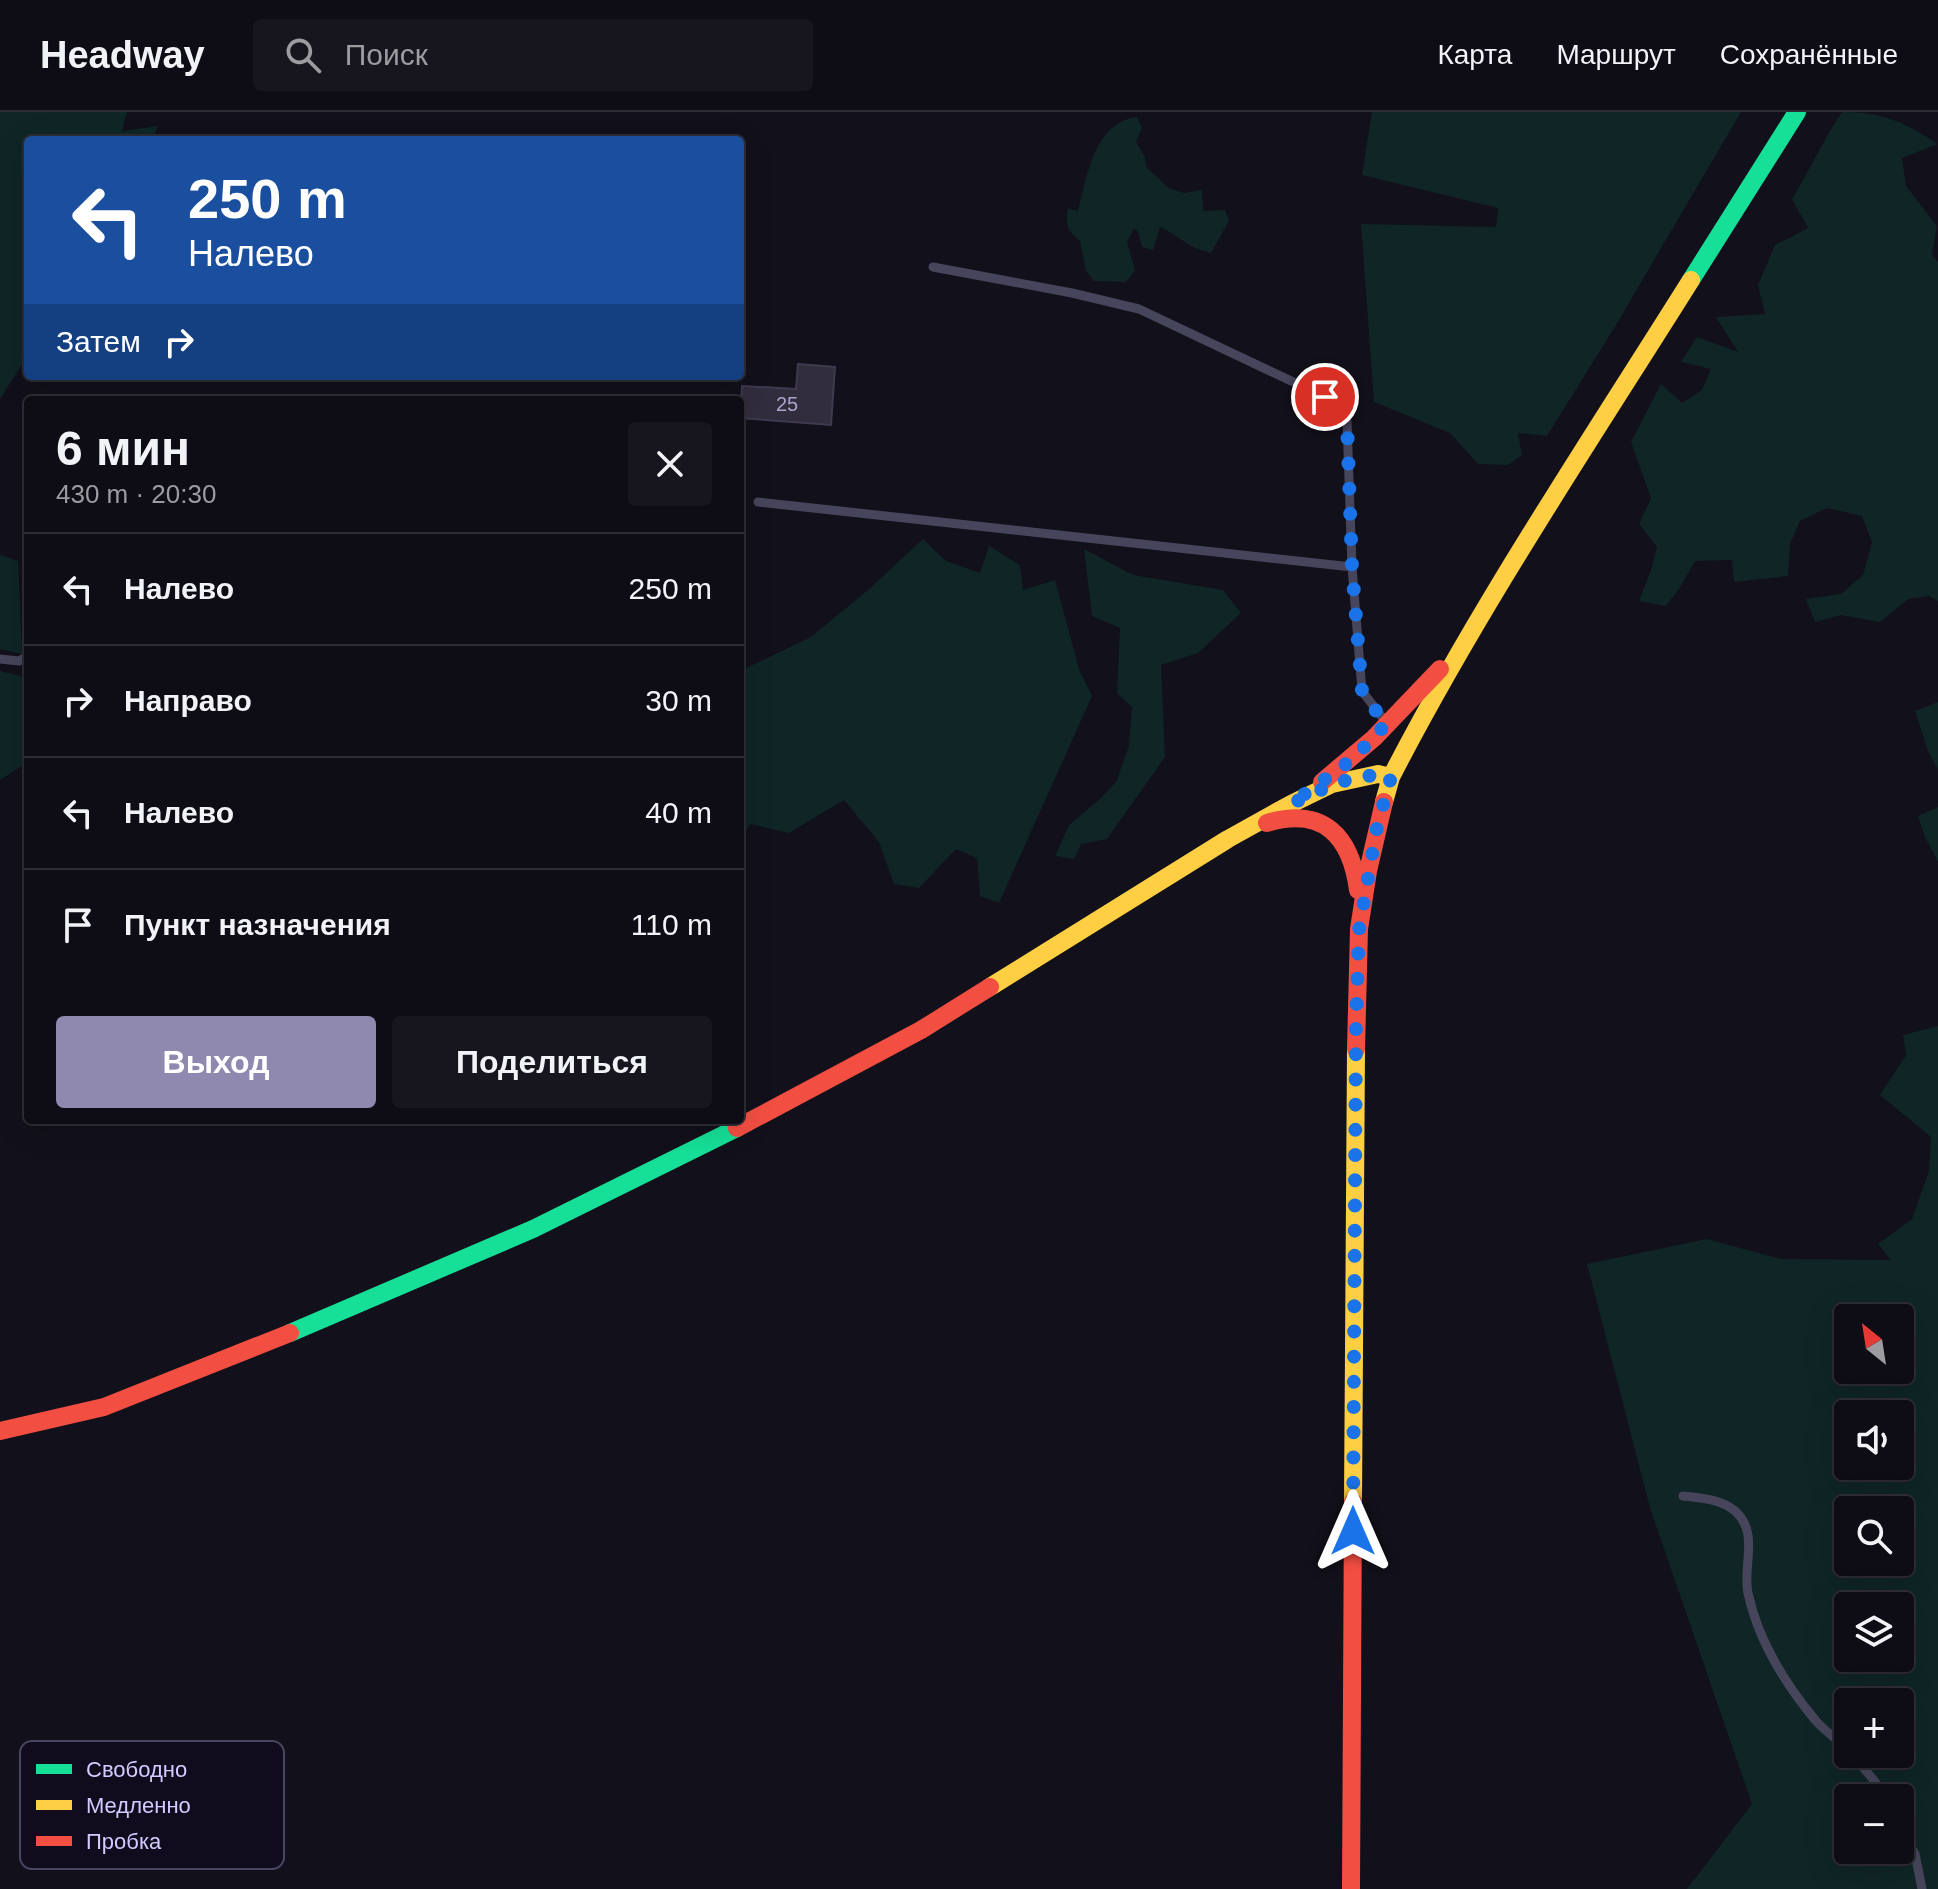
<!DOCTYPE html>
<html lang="ru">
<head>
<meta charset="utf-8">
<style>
	:root { --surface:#0e0c14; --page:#17151d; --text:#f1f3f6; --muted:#9b9ba0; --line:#2e2c34; --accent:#8f89af }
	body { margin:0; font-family:Helvetica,sans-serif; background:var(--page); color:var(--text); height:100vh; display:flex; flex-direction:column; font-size:30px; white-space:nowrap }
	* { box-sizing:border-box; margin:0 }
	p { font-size:26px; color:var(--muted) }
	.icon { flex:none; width:44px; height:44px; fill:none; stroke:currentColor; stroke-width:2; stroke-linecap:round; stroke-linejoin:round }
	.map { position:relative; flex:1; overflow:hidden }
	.side { position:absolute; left:24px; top:284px; width:720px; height:728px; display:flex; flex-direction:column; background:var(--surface); border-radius:8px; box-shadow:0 8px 32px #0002,0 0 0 2px var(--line) }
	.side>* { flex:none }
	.guide { position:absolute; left:24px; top:24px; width:720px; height:244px; border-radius:8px; box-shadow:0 8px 32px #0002,0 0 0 2px var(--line); background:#1a4fa0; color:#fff; overflow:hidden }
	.needle { width:52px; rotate:330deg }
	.fabs { position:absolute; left:1834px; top:1192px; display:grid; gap:16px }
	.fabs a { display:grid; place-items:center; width:80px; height:80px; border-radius:8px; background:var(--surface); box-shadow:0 8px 32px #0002,0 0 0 2px var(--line); font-size:40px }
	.pin { position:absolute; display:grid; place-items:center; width:68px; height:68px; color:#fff; margin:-34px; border:4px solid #fff; border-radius:50%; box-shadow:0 2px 8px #0007 }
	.me { position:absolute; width:88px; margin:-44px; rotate:0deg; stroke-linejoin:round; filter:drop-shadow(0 0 6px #0008) }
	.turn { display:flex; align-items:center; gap:28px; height:168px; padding:0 32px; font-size:36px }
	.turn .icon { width:104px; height:104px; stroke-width:2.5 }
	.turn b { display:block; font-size:56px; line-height:68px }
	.then { display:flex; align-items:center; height:76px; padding:0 32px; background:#0003; gap:16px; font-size:30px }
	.round { display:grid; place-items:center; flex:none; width:84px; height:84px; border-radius:8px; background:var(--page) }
	.summary { display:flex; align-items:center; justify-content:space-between; height:136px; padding:0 32px }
	h1 { font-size:48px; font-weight:700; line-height:60px }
	.cta { display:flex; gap:16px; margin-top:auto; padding:16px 32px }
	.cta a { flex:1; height:92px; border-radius:8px; background:var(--accent); color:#fff; font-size:32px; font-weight:700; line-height:92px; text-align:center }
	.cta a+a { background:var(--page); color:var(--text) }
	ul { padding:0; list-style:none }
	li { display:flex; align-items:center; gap:24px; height:112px; padding:0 32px; border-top:2px solid var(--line) }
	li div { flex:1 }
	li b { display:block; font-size:30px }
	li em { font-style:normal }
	header { display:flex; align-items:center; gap:48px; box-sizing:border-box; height:112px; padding:0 40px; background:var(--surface); border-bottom:2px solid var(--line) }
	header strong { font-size:38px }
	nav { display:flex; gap:44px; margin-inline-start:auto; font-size:28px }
	.search { width:560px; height:72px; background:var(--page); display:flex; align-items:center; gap:20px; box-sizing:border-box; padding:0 28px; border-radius:8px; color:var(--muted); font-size:30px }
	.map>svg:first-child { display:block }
	.green { fill:#0f2526; fill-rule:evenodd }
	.building { fill:#312d3d; stroke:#3e3a4f; stroke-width:2 }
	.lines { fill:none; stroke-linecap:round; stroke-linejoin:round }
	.lane { stroke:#47455b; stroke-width:9 }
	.fast { stroke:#16e098; stroke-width:18 }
	.slow { stroke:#ffcf43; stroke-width:18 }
	.jam { stroke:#f24e42; stroke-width:18 }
	.route { stroke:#1a73e8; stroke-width:14; stroke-dasharray:0 25.2 }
	.labels { text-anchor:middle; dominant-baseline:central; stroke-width:6; stroke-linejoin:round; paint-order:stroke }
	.number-label { font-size:20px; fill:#aaa3ce }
	.key { fill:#100c1e; stroke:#4a4562; stroke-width:2 }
	.key-label { font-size:22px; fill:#d3caff }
</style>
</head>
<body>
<header>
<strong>Headway</strong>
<div class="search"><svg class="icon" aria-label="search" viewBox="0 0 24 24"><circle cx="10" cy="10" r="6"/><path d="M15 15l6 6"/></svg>Поиск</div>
<nav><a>Карта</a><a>Маршрут</a><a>Сохранённые</a></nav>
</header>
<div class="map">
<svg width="1938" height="1777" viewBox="0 0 1938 1777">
	<rect width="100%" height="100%" fill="#12101a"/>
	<path class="green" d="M0,0H127L122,19L158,14L152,28H28V243L0,287Z
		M1372,0H1741L1616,213L1547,324L1518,321L1522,343L1508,353L1478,352L1450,321L1374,290L1361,112L1496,115L1498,96L1362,63Z
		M1842,0C1883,0 1904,10 1938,32L1902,46L1906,74L1937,114L1932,142L1938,150V489L1929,484L1908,487L1880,510L1841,503L1815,510L1806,487L1841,482L1863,463L1872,430L1862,404L1827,396L1800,409L1790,432L1788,464L1734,470L1732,448L1695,449L1679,477L1666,494L1639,489L1651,458L1657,435L1639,412L1651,386L1631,330L1661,272L1682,291L1702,278L1711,257L1681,250L1697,225L1738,240L1716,205L1765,202L1758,173L1775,133L1808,116L1792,87C1810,58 1823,28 1842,0Z
		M1137,5L1142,16L1136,30L1145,45L1146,55L1169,76L1184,81L1202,78L1203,99L1225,98L1229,109L1211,141C1190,137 1179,124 1160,115L1153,138L1142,135L1138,120L1134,116L1127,130L1135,158L1126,170L1094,169L1086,159L1080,129C1067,119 1065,112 1068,96L1078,99C1087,65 1094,10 1137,5Z
		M923,427L946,449L980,461L989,434L1020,453L1023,478L1055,468L1079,557L1092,584L999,791L980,784L977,746L956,737L919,776L894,772L879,730L844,688L789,721L750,712L740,731V559L811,525L868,478Z
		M1084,437L1133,463L1223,478L1241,501L1198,541L1161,553L1165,645L1107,727L1081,732L1074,747L1055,744L1069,713L1100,687L1116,670L1129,634L1132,595L1117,581L1120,516L1092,504Z
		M0,443L18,449L22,542L0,537Z
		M0,559L25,565L28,650L0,668Z
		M1938,590V657L1928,639L1915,599Z
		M1938,695V750L1925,725L1918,704Z
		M1938,914V1777H1687L1752,1692L1650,1396L1587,1152L1707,1127L1781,1147L1891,1148L1878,1132L1912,1107L1929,1059L1931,1025L1880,983L1906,943L1903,923ZM1848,1206H1900V1258H1848ZM1848,1302H1900V1354H1848ZM1848,1398H1900V1450H1848ZM1848,1494H1900V1546H1848ZM1848,1590H1900V1642H1848ZM1848,1686H1900V1738H1848Z"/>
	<path class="building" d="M798,252L835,255L831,313L740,306L742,274L796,277Z"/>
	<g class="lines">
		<path class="lane" d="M933,155L1072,181L1139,197L1325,285L1340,297L1347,309L1352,455
			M758,390L1352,455L1362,579L1385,609
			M0,547L19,549L28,544
			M1683,1384C1701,1386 1721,1387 1735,1399C1760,1421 1742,1455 1748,1481C1758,1528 1786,1573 1816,1609C1826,1620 1838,1628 1848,1638
			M1852,1642L1876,1671L1885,1686
			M1900,1718L1915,1742L1922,1777"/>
		<path class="fast" d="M1691,168L1797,0
			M290,1221L533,1117L737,1016"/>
		<path class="slow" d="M1391,665C1480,493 1588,332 1691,168
			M990,875L1228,727L1291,692L1332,672L1378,662L1391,665L1384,690
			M1353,1390L1356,937"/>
		<path class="jam" d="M1322,670L1374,626L1440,557
			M1267,711C1324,694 1351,725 1358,778
			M1356,937L1359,817L1368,759L1384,690
			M737,1016L921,918L990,875
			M0,1319L104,1295L290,1221
			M1351,1777L1353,1390"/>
	</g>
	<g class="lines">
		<path class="route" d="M1325,285L1340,297L1347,309L1352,455L1362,579L1368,590L1387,611L1354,646L1291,692C1321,678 1356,658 1391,665L1377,715L1359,818L1356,911L1353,1419"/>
	</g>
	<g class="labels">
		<g class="number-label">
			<text x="787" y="292">25</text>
		</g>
	</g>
	<rect x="20" y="1629" width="264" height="128" rx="12" class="key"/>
	<rect x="36" y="1652" width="36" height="10" fill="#16e098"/>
	<rect x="36" y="1688" width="36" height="10" fill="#ffcf43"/>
	<rect x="36" y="1724" width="36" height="10" fill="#f24e42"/>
	<g class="key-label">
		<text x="86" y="1665">Свободно</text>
		<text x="86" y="1701">Медленно</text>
		<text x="86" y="1737">Пробка</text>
	</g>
</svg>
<div class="fabs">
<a><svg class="needle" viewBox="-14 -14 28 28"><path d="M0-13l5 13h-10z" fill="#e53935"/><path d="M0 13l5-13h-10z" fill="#9b9ba0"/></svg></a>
<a><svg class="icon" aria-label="sound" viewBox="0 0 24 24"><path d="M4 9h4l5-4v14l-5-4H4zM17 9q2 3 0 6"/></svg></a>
<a><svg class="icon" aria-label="search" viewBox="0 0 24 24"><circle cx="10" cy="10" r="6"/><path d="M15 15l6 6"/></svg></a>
<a><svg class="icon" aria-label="layers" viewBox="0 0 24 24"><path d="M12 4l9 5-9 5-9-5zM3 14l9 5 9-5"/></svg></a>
<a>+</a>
<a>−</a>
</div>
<div class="pin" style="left:1325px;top:285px;background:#d93025"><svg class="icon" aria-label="arrive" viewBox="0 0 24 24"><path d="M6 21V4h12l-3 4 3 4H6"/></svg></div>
<svg class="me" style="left:1353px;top:1419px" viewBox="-20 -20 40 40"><path d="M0-17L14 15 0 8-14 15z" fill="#1a73e8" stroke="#fff" stroke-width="4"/></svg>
<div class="guide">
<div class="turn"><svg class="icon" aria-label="left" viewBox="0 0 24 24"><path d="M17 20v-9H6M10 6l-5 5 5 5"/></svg><div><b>250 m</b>Налево</div></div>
<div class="then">Затем<svg class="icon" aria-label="right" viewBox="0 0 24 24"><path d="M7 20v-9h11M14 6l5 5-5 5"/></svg></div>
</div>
<section class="side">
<div class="summary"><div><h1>6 мин</h1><p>430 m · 20:30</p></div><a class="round"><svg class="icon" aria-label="close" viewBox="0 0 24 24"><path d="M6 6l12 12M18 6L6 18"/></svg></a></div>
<ul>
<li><svg class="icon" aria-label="left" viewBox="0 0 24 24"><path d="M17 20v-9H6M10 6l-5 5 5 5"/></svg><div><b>Налево</b></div><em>250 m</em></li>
<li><svg class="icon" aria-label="right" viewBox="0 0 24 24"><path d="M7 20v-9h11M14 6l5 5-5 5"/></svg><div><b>Направо</b></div><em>30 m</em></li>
<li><svg class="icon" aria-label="left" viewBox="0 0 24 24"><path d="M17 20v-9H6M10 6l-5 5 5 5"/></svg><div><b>Налево</b></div><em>40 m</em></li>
<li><svg class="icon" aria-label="arrive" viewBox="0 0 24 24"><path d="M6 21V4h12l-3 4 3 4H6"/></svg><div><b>Пункт назначения</b></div><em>110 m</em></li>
</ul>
<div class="cta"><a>Выход</a><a>Поделиться</a></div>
</section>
</div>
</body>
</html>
